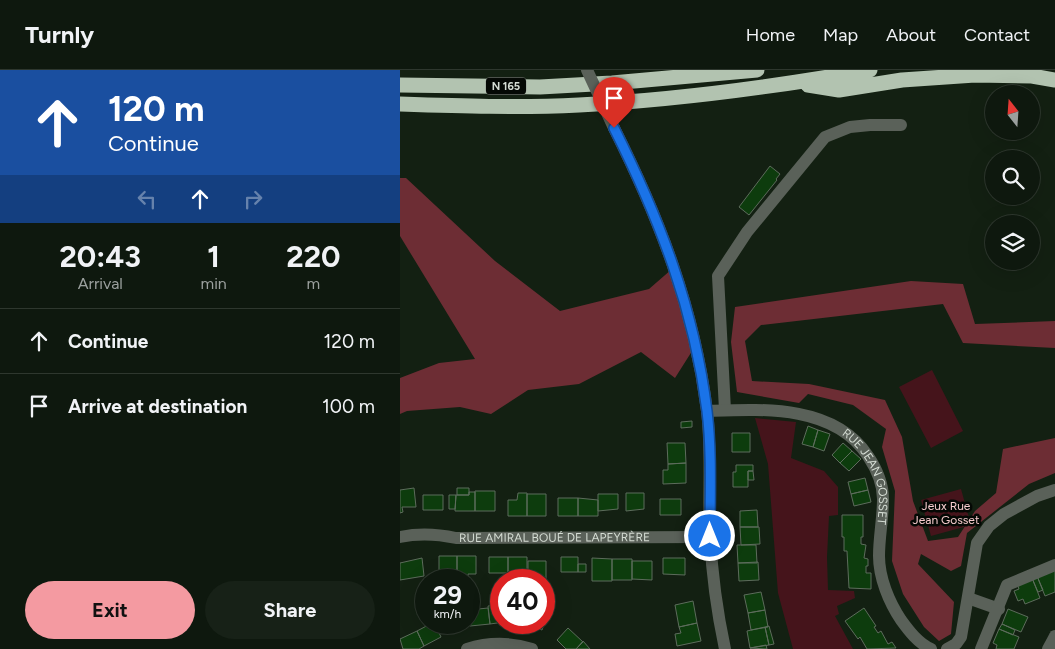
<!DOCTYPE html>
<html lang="en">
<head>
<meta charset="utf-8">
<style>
	:root { --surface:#0e180e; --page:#172117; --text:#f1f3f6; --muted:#9ba09e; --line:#2e372e; --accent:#f49aa1 }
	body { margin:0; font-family:Figtree,sans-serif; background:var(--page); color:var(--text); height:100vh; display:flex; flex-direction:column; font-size:19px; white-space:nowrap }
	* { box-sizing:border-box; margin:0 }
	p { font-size:16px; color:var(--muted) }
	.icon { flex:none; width:28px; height:28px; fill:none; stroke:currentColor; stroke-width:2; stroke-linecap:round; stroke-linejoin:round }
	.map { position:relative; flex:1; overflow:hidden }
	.details { display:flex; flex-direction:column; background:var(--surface); width:400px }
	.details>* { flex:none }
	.guide { background:#1a4fa0; color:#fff; overflow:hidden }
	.needle { width:32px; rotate:343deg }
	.buttons { position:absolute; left:585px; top:15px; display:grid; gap:10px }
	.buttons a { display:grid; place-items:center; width:55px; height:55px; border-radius:50%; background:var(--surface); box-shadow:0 5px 20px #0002,0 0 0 1px var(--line); font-size:25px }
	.speed { position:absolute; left:15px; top:499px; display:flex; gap:10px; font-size:25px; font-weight:700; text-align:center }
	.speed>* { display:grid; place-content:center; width:65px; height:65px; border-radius:50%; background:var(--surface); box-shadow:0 5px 20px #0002,0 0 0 1px var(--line); line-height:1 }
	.speed small { font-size:12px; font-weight:400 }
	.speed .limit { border:8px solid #d22; background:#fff; color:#111 }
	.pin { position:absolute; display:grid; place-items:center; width:42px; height:42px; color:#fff; margin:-51px -21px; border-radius:50% 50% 50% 0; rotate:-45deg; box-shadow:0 0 5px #0007 }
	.pin .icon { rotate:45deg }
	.me { position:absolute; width:55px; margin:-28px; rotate:0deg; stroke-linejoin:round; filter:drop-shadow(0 0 4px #0008) }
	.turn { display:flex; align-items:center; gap:18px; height:105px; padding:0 25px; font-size:22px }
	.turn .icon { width:65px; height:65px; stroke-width:2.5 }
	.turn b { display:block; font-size:35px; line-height:42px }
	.lanes { display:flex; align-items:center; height:48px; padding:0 25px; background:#0003; justify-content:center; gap:25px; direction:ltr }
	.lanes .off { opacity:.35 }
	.eta { display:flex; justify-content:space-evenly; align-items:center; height:85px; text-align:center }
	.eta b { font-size:30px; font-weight:700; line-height:35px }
	.primary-button { display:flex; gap:10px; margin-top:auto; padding:10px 25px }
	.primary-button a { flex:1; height:58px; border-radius:30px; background:var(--accent); color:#111; font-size:20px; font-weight:700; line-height:58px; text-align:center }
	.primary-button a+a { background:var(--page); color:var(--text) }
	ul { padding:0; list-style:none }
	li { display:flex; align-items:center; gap:15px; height:65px; padding:0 25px; border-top:1px solid var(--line) }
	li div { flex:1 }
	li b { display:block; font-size:19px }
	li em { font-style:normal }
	header { display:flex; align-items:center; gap:30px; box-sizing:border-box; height:70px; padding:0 25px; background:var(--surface); border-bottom:1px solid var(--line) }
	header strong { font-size:24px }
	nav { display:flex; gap:28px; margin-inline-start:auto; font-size:18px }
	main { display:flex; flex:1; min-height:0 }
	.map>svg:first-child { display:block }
	.green { fill:#45141b }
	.forest { fill:#6d2d34 }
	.building { fill:#0d3c0d; stroke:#5d6c5c }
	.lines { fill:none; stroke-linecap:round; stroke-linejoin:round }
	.minor { stroke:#5a6159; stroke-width:12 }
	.highway { stroke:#b2c3b0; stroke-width:15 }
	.minor-bridge { stroke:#5a6159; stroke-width:12 }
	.route-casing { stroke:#114b97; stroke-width:12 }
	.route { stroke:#1a73e8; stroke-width:9 }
	.labels { text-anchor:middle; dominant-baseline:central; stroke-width:5; stroke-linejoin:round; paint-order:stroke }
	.shield { fill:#040804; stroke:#969c95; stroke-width:1 }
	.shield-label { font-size:11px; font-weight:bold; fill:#d4dcd3 }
	.street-label { font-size:12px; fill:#d4dcd3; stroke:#040804 }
	.park-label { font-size:12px; fill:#f7ccce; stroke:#040804 }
</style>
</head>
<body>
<header>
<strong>Turnly</strong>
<nav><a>Home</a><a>Map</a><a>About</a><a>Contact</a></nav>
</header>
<main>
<section class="details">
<div class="guide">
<div class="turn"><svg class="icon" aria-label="ahead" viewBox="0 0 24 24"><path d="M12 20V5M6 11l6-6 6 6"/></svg><div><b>120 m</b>Continue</div></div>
<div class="lanes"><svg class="icon off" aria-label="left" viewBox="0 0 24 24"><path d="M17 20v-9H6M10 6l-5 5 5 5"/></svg><svg class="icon" aria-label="ahead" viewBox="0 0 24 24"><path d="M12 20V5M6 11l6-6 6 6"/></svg><svg class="icon off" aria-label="right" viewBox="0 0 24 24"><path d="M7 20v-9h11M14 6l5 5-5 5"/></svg></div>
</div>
<div class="eta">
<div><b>20:43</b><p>Arrival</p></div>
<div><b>1</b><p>min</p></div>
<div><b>220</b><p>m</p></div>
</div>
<ul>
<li><svg class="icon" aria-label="ahead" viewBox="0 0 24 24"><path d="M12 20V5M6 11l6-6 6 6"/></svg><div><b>Continue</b></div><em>120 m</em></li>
<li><svg class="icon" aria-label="arrive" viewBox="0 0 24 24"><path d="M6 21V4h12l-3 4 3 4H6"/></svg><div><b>Arrive at destination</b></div><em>100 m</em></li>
</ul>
<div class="primary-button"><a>Exit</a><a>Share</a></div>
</section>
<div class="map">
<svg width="655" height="579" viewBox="0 0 655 579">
	<rect width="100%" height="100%" fill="#132012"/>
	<path class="green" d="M532,300L563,361L531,378L499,317Z
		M355,348L396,352L391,388L424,401L438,417V445L429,446L427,487L428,520L454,521L455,528L437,536L439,544L435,546L453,579H393L378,523L368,394Z
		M561,419L571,455L531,466L521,430Z"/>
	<path class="forest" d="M0,108H6L95,191L160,241L249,219L272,199L294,278L275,308L241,282L179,314L128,320L91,344L60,337L7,341L0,344V308L39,293L75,289L0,166Z
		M511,211L563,214L575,254L655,251V278L563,273L543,234L361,255L345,271L352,311L409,314L485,330L502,367L513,431L528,471L558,467L575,441L596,423L603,379L655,368V403L629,414L567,463L561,496L551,501L521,484L518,494L554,532L551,564L539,571L524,557L503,524L492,491L495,421L482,377L486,359L453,335L408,324L399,333L337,322L331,272L335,237Z"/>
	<path class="building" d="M370,96L380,104L376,109L377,110L349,145L339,137Z
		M292,351V357L281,358V352Z
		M408,356L418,360L413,377L402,374Z
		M418,360L430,364L424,381L413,377Z
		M332,363H350V382H332Z
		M267,373H285L286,393L268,394Z
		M443,373L452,381L440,393L432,385Z
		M452,381L461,389L449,401L440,393Z
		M286,393V413L263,414V400H268V394Z
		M336,395H353V401H348V417H333V402H336Z
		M348,401H353L354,410H348Z
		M465,408L468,420L451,424L448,412Z
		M14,418L16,437H2L3,442L0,443V420Z
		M57,418H69V425H57Z
		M468,420L471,432L454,436L451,424Z
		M75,421H95V441H75Z
		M69,422H75V441H55L56,425H69Z
		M118,423H127V446H108V430H117Z
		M226,423H244V439L226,441Z
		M127,424H146V446H127Z
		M198,424H218V439L198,441Z
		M23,425H43V440H23Z
		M49,425H56L55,439H49Z
		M158,428H178V446H158Z
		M178,428L198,430V446H178Z
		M260,429H281V445H260Z
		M357,440L358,457H340V441Z
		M442,445H463V467H461V474L466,475L464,488L468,489V496H466V503H471V519L449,518L447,481H444V467H442Z
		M340,457H359L360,474L341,475Z
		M337,475H356L357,493H338Z
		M39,486H57V504H39Z
		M57,486H76V504H68V508H59V504H57Z
		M89,487H108V503H89Z
		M108,487H127V506L108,505Z
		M161,487H178V502H161Z
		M22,488L24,506L0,510V493Z
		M192,488L212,489V511H192Z
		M263,488H285V505L263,504Z
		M212,489H232V510H212Z
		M128,491H146V509H128Z
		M232,491H252V510L232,509Z
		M358,492L359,510L339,511L338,493Z
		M178,494H186V502H178Z
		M655,499V522L645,526L637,506Z
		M637,506L643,520L638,522L632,508Z
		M632,508L640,528L625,534L623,529L618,531L614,521L619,519L617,514Z
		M361,522L365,540L348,543L344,525Z
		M293,531L297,553L279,557L275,535Z
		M101,534V552H104L90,554L88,536Z
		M88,538L90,554L70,556L69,540Z
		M464,538L476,556L474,557L478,563L481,561L488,574L492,572L496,578L467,579L460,567L458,569L445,551Z
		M608,539L628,547L621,562L602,554Z
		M365,540L368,557L351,560L348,543Z
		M144,541L148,543L142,560L125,554V552H144Z
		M34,552L41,567L24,576L17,561Z
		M34,552H51L37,559Z
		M297,553L301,571L277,576L275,564L281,563L279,557Z
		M602,554L615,560L613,565L599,559Z
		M369,556L374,574L369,575L365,557Z
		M365,557L369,575L350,578L347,561Z
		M168,558L183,572L176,579H166L157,570Z
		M599,559L619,567L614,579H596L597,575L593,573Z
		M17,561L24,576L19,579H3L0,569Z
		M183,571L190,579H176Z
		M366,575L367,579L350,578Z"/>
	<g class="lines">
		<g class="minor">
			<path d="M214,58C260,150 294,238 307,341C312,383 308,425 310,466C312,504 317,542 325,579"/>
			<path d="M325,340L318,206L347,162L425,67L450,57L470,55H501"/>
			<path id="s1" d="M307,341C361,339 434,334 468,386C476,398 483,414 483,429C483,448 479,467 479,486C479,508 489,532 501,550C509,561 518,573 531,579"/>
			<path id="s2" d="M0,467C19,463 37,464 56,468L310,467"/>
			<path d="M568,528L599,539"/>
			<path d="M67,579C89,572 110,572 132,579"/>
			<path d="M547,579L556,574L561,567L577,473L589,456L604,444L637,426L655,420"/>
			<path d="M581,579L607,515L655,495"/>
			<path d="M648,579L655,566"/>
		</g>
		<path class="highway" d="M0,15L140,17L212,13L357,0
			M408,15L439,20L502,10L575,5L632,6L655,10
			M0,34C59,36 119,38 179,35C277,30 373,17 470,0"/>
		<path class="minor-bridge" d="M187,0L214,58"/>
	</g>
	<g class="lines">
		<g class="route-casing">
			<path id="route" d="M214,58C260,150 294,238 307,341C312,382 310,425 310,466"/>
		</g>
		<use href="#route" class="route"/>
	</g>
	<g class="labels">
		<rect class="shield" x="86" y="7.5" width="40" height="17" rx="4"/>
		<g class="shield-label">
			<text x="106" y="16">N 165</text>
		</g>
		<g class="street-label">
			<text stroke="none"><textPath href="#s1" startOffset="194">RUE JEAN GOSSET</textPath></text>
			<text stroke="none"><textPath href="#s2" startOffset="155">RUE AMIRAL BOUÉ DE LAPEYRÈRE</textPath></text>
		</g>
		<g class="park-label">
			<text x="546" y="436">Jeux Rue<tspan x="546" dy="14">Jean Gosset</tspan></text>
		</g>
	</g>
</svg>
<div class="buttons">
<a><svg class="needle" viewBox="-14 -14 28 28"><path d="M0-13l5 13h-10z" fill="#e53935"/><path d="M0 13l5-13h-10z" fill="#9ba09e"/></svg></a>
<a><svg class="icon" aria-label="search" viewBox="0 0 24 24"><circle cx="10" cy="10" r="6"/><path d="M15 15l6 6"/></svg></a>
<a><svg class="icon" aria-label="layers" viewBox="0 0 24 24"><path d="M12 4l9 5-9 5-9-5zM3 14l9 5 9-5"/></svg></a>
</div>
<div class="speed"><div>29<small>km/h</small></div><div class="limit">40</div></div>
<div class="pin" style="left:214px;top:58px;background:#d93025"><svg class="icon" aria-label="arrive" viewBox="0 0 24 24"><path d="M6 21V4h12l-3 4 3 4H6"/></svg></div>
<svg class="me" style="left:310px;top:466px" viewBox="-20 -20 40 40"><circle r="17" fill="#1a73e8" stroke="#fff" stroke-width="3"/><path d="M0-11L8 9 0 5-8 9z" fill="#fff"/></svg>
</div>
</main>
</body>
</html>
